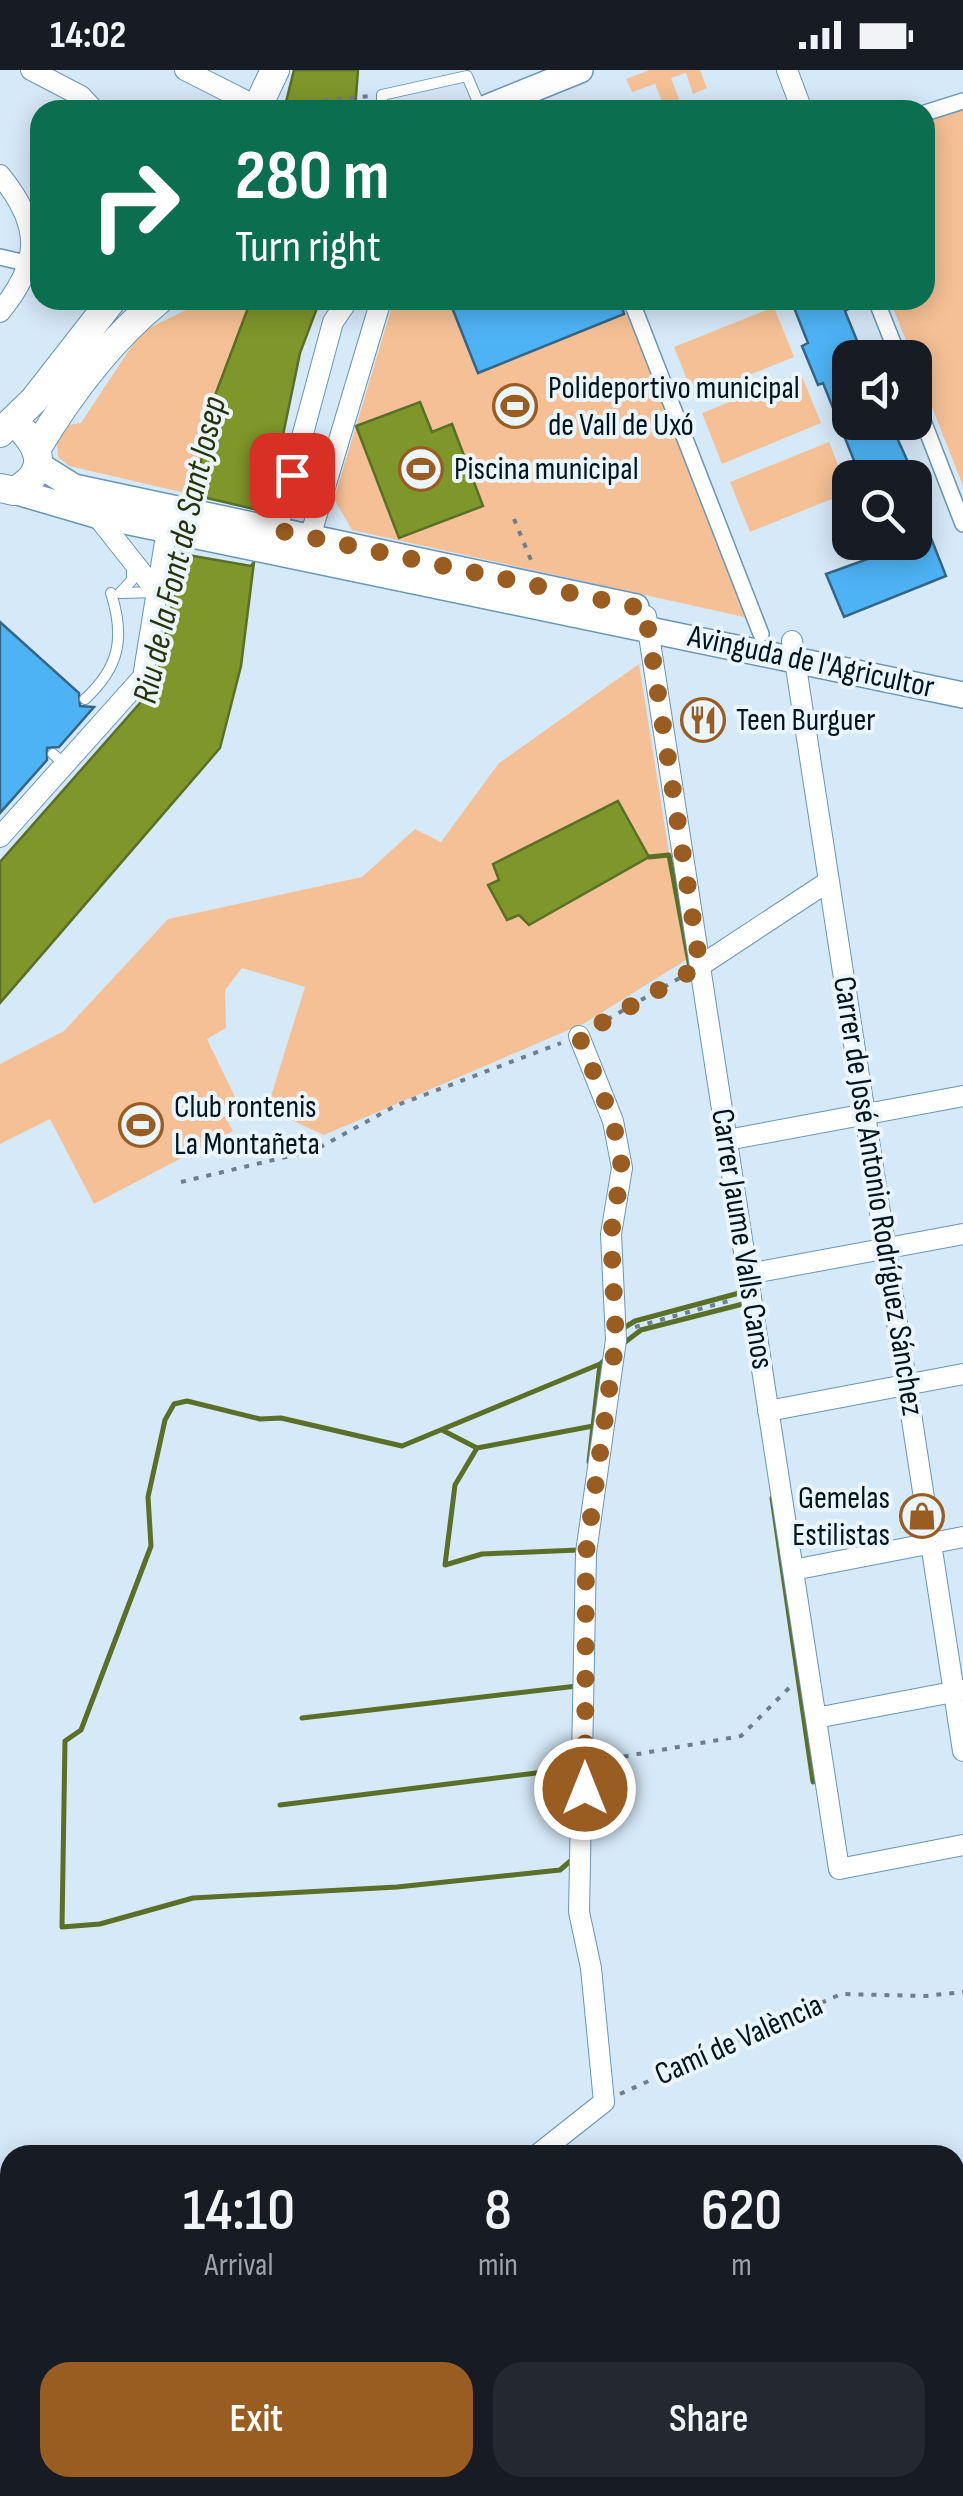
<!DOCTYPE html>
<html lang="en">
<head>
<meta charset="utf-8">
<style>
	:root { --surface:#171b24; --page:#242831; --text:#f1f3f6; --muted:#9ea1a6; --accent:#9a5d21 }
	body { margin:0; font-family:"Sofia Sans Condensed",sans-serif; background:var(--page); color:var(--text); height:100vh; display:flex; flex-direction:column; font-size:38px; white-space:nowrap }
	* { box-sizing:border-box; margin:0 }
	p { font-size:32px; color:var(--muted) }
	.icon { flex:none; width:55px; height:55px; fill:none; stroke:currentColor; stroke-width:2; stroke-linecap:round; stroke-linejoin:round }
	.map { position:relative; flex:1; overflow:hidden }
	.side { position:absolute; left:0px; top:2075px; width:965px; height:352px; display:flex; flex-direction:column; background:var(--surface); border-radius:30px 30px 0 0; box-shadow:0 5px 25px #0003 }
	.side>* { flex:none }
	.top-card { position:absolute; left:30px; top:30px; width:905px; height:210px; border-radius:30px; box-shadow:0 5px 25px #0003; background:#0b6e4f; color:#fff; overflow:hidden }
	.buttons { position:absolute; left:832px; top:270px; display:grid; gap:20px }
	.buttons a { display:grid; place-items:center; width:100px; height:100px; border-radius:20px; background:var(--surface); box-shadow:0 5px 25px #0003; font-size:50px }
	.pin { position:absolute; display:grid; place-items:center; width:85px; height:85px; color:#fff; margin:-42px; border-radius:20px; box-shadow:0 5px 15px #0006 }
	.me { position:absolute; width:110px; margin:-55px; rotate:0deg; stroke-linejoin:round; filter:drop-shadow(0 0 8px #0008) }
	.turn { display:flex; align-items:center; gap:35px; height:210px; padding:0 40px; font-size:45px }
	.turn .icon { width:130px; height:130px; stroke-width:2.5 }
	.turn b { display:block; font-size:70px; line-height:85px }
	.eta { display:flex; justify-content:space-evenly; align-items:center; height:170px; text-align:center }
	.eta b { font-size:60px; font-weight:600; line-height:70px }
	.cta { display:flex; gap:20px; margin-top:auto; padding:20px 40px }
	.cta a { flex:1; height:115px; border-radius:30px; background:var(--accent); color:#fff; font-size:40px; font-weight:600; line-height:115px; text-align:center }
	.cta a+a { background:var(--page); color:var(--text) }
	.status { display:flex; justify-content:space-between; align-items:center; height:70px; padding:0 50px; background:var(--surface); direction:ltr }
	.status svg { height:28px; fill:currentColor }
	.map>svg:first-child { display:block }
	.green { fill:#f5c095 }
	.water { fill:#7f962a; stroke:#5a6f27; stroke-width:2.5 }
	.lines { fill:none; stroke-linecap:round; stroke-linejoin:round }
	.stream { stroke:#5a6f27; stroke-width:5 }
	.building { fill:#4eb3f5; stroke:#376585; stroke-width:2.5 }
	.service-casing { stroke:#6896b9; stroke-width:12 }
	.pedestrian-casing { stroke:#6896b9; stroke-width:18 }
	.minor-casing { stroke:#6896b9; stroke-width:22 }
	.tertiary-casing { stroke:#6896b9; stroke-width:28 }
	.secondary-casing { stroke:#6896b9; stroke-width:30 }
	.path { stroke:#6d7f8d; stroke-width:4; stroke-dasharray:5 8; stroke-linecap:butt }
	.service { stroke:#fff; stroke-width:10 }
	.pedestrian { stroke:#fff; stroke-width:15 }
	.minor { stroke:#fff; stroke-width:20 }
	.tertiary { stroke:#fff; stroke-width:25 }
	.secondary { stroke:#fff; stroke-width:28 }
	.route { stroke:#9a5d21; stroke-width:18; stroke-dasharray:0 32.4 }
	.labels { text-anchor:middle; dominant-baseline:central; stroke-width:8; stroke-linejoin:round; paint-order:stroke }
	.poi-label { font-size:32px; fill:#031421; stroke:#ebf5fd; text-anchor:start }
	.street-label { font-size:32px; fill:#031421; stroke:#ebf5fd }
	.water-label { font-size:35px; font-style:italic; fill:#2a3307; stroke:#ebf5fd }
</style>
</head>
<body>
<div class="status"><b>14:02</b><svg viewBox="0 0 49 12"><path d="M0 12V9h3v3zM5 12V6h3v6zM10 12V3h3v9zM15 12V0h3v12zM26 1h20v11H26zM47 4h2v5h-2z"/></svg></div>
<div class="map">
<svg width="963" height="2426" viewBox="0 0 963 2426">
	<rect width="100%" height="100%" fill="#d6e9f8"/>
	<path class="green" d="M649,0H700L707,18L693,24L686,3L671,8L679,29L664,36L655,14L632,22L626,9Z
		M963,36V416L890,230H925V46Z
		M206,230H251L214,328L194,425L69,396L58,387L57,374L67,355L81,353L141,262Z
		M401,230H625L753,549L352,460L334,429L393,233Z
		M774,237L794,287L694,327L674,277Z
		M801,304L821,353L722,394L702,343Z
		M829,372L849,422L750,462L730,412Z
		M639,594L686,890L585,953L324,1065L267,1039L305,917L242,898L225,920L226,958L207,969L236,1029L220,1038L233,1061L94,1134L50,1049L0,1074V994L64,961L168,849L362,807L415,759L441,772L499,693Z"/>
	<path class="water" d="M294,0H358L355,40H284Z
		M251,230H320L300,283L267,442L194,425L214,328Z
		M420,332L432,362L452,354L483,436L399,468L356,356Z
		M182,484L251,496L254,492L241,596L220,678L0,933V792L155,616Z
		M618,731L649,787L529,855L519,845L507,850L488,815L499,810L493,794Z"/>
	<g class="lines">
		<path class="stream" d="M649,787L669,785L691,903
			M622,1259L635,1251L743,1222
			M624,1273L641,1260L743,1234
			M442,1360L477,1378L593,1356
			M477,1378L455,1415L445,1495L482,1484L578,1480
			M589,1392L600,1294L605,1290
			M772,1428L813,1712
			M302,1648L577,1616
			M280,1735L576,1698
			M575,1787L560,1800L397,1817L193,1828L100,1854L62,1857L65,1671L81,1660L151,1476L148,1427L165,1350L174,1334L187,1331L260,1349L281,1348L402,1376L600,1294"/>
	</g>
	<path class="building" d="M449,230H620L624,244L478,303Z
		M791,230H865L845,241L864,288H850V352H890L915,408H861L823,313L818,315L802,276L808,273Z
		M916,430L946,506L844,547L826,504L915,472Z
		M0,552L79,623L80,636L94,637L59,677L47,678V690L0,743Z"/>
	<g class="lines">
		<g class="service-casing">
			<path id="service" d="M382,40V25L467,6L481,39
				M132,497V510L120,523L157,522
				M85,629C120,597 125,567 111,523
				M53,684L65,694"/>
		</g>
		<g class="pedestrian-casing">
			<path id="pedestrian" d="M925,43L963,31
				M0,187L30,194
				M631,230L761,564
				M876,230L899,288
				M915,330L963,454"/>
		</g>
		<g class="minor-casing">
			<path id="minor" d="M31,0L81,26L94,40
				M185,0L258,37
				M787,0L802,40
				M0,105C41,155 42,191 0,242
				M96,445L157,522
				M277,460L333,252L348,230
				M310,467L381,230
				M646,546L839,1799L963,1775
				M792,571L963,1681
				M0,767L143,607L167,460
				M700,896L829,811
				M727,1070L963,1026
				M748,1204L963,1164
				M768,1341L963,1304
				M793,1500L963,1467
				M816,1648L963,1620
				M537,2085L604,2032L591,1898L579,1842L586,1483L616,1270L611,1164L622,1098L613,1051L579,966
				M0,2390L10,2377"/>
		</g>
		<g class="tertiary-casing">
			<path id="tertiary" d="M481,40L580,0
				M39,395L74,417L636,537
				M14,421L96,445L963,625"/>
		</g>
		<g class="secondary-casing">
			<path id="secondary" d="M256,40L275,0
				M0,363L34,330L112,230
				M37,378C70,323 110,270 159,230
				M0,418L14,421C41,407 46,387 25,363"/>
		</g>
		<path class="path" d="M285,34L371,26
			M514,449L533,495
			M596,956L683,906
			M181,1112L315,1080L395,1036L561,973
			M635,1257L732,1230
			M598,1691L741,1666L791,1616
			M620,2024L841,1924L925,1926L963,1922
			M471,2426L474,2418"/>
		<use href="#service" class="service"/>
		<use href="#pedestrian" class="pedestrian"/>
		<use href="#minor" class="minor"/>
		<use href="#tertiary" class="tertiary"/>
		<use href="#secondary" class="secondary"/>
	</g>
	<g class="lines">
		<path class="route" d="M292,405L277,460L645,539L700,896L579,966L613,1051L622,1098L611,1164L616,1270L586,1483L585,1719"/>
	</g>
	<defs>
		<g id="stadium-ring" transform="scale(2.25)"><circle r="9.5" fill="#ebf5fd" stroke="#9a5d21" stroke-width="1.5"/><path d="M0-5a6.5 5 0 1 0 0 10a6.5 5 0 1 0 0-10ZM-3.5-1.8h7v3.6h-7Z" fill="#9a5d21"/></g>
		<g id="restaurant-ring" transform="scale(2.25)"><circle r="9.5" fill="#ebf5fd" stroke="#9a5d21" stroke-width="1.5"/><path d="M-5-6h1v4h1v-4h1v4h1v-4h1v5L-1.5 .5V6h-2V.5L-5-1ZM5-6V6H3V1.5H1.5Q1.5-4 5-6Z" fill="#9a5d21"/></g>
		<g id="shop-ring" transform="scale(2.25)"><circle r="9.5" fill="#ebf5fd" stroke="#9a5d21" stroke-width="1.5"/><path d="M-5-2.5h2.3a2.7 3.5 0 0 1 5.4 0H5L5.5 6h-11ZM-1.5-2.5h3a1.5 2.3 0 0 0-3 0Z" fill="#9a5d21"/></g>
	</defs>
	<g fill-rule="evenodd">
		<use href="#stadium-ring" x="515" y="336"/>
		<use href="#stadium-ring" x="421" y="399"/>
		<use href="#restaurant-ring" x="703" y="650"/>
		<use href="#stadium-ring" x="141" y="1055"/>
		<use href="#shop-ring" x="922" y="1446"/>
	</g>
	<g class="labels">
		<g class="poi-label">
			<text x="548" y="318">Polideportivo municipal<tspan x="548" dy="37">de Vall de Uxó</tspan></text>
			<text x="454" y="399">Piscina municipal</text>
			<text x="736" y="650">Teen Burguer</text>
			<text x="174" y="1037">Club rontenis<tspan x="174" dy="37">La Montañeta</tspan></text>
			<text x="890" y="1428" text-anchor="end">Gemelas<tspan x="890" dy="37">Estilistas</tspan></text>
		</g>
		<g class="street-label">
			<text transform="translate(811 592) rotate(12)">Avinguda de l'Agricultor</text>
			<text transform="translate(878 1126) rotate(81)">Carrer de José Antonio Rodríguez Sánchez</text>
			<text transform="translate(742 1169) rotate(81)">Carrer Jaume Valls Canos</text>
			<text transform="translate(739 1970) rotate(-24)">Camí de València</text>
		</g>
		<g class="water-label">
			<text transform="translate(180 480) rotate(-77)">Riu de la Font de Sant Josep</text>
		</g>
	</g>
</svg>
<div class="buttons">
<a><svg class="icon" aria-label="sound" viewBox="0 0 24 24"><path d="M4 9h4l5-4v14l-5-4H4zM17 9q2 3 0 6"/></svg></a>
<a><svg class="icon" aria-label="search" viewBox="0 0 24 24"><circle cx="10" cy="10" r="6"/><path d="M15 15l6 6"/></svg></a>
</div>
<div class="pin" style="left:292px;top:405px;background:#d93025"><svg class="icon" aria-label="arrive" viewBox="0 0 24 24"><path d="M6 21V4h12l-3 4 3 4H6"/></svg></div>
<svg class="me" style="left:585px;top:1719px" viewBox="-20 -20 40 40"><circle r="17" fill="#9a5d21" stroke="#fff" stroke-width="3"/><path d="M0-11L8 9 0 5-8 9z" fill="#fff"/></svg>
<div class="top-card">
<div class="turn"><svg class="icon" aria-label="right" viewBox="0 0 24 24"><path d="M7 20v-9h11M14 6l5 5-5 5"/></svg><div><b>280 m</b>Turn right</div></div>
</div>
<section class="side">
<div class="eta">
<div><b>14:10</b><p>Arrival</p></div>
<div><b>8</b><p>min</p></div>
<div><b>620</b><p>m</p></div>
</div>
<div class="cta"><a>Exit</a><a>Share</a></div>
</section>
</div>
</body>
</html>
